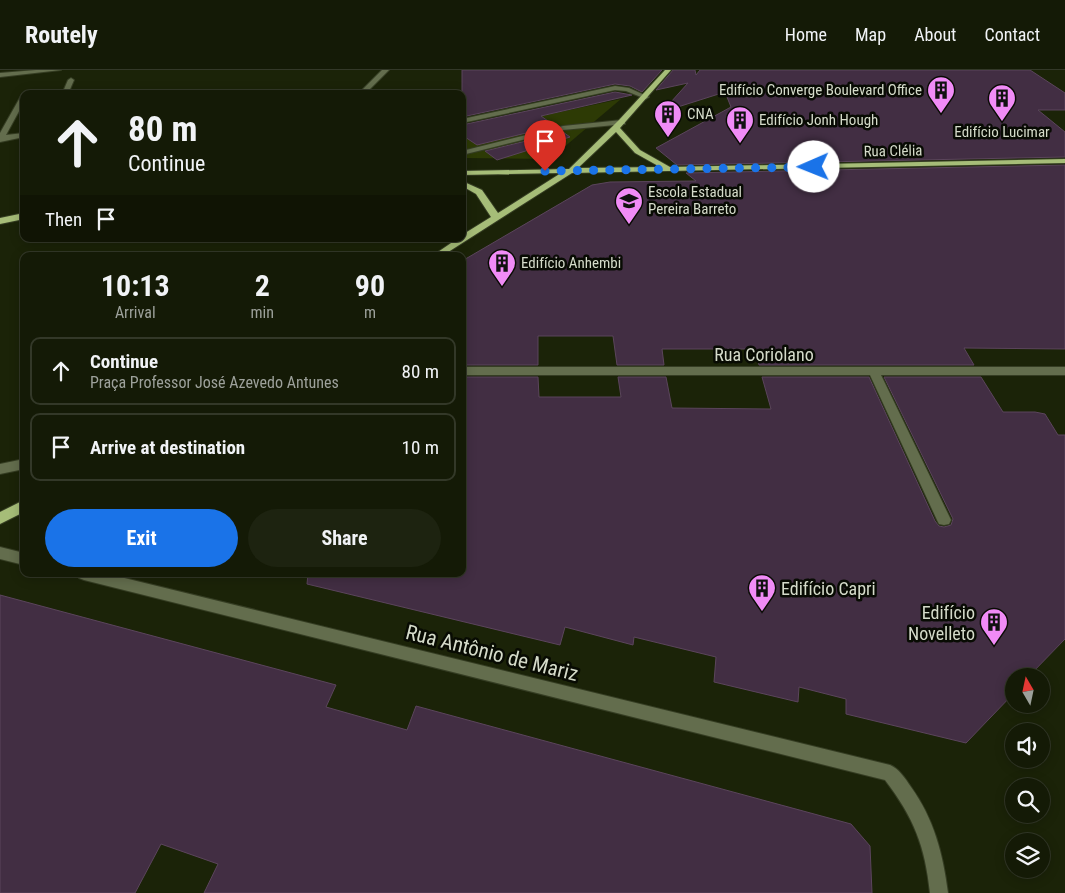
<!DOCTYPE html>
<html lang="en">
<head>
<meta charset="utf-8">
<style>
	:root { --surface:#141a06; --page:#1d2310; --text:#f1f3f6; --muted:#9da19b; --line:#333828; --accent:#1a73e8 }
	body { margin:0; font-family:"Roboto Condensed",sans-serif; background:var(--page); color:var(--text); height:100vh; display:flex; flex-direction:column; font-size:19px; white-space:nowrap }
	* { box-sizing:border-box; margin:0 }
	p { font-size:16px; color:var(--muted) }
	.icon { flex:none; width:28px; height:28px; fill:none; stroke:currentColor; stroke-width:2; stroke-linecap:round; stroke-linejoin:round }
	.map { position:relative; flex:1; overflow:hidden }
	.side { position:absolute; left:20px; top:182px; width:446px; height:325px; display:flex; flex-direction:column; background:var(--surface); border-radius:10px; box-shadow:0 2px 12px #0003,0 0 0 1px var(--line) }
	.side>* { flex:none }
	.top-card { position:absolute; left:20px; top:20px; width:446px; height:152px; border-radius:10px; box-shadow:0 2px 12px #0003,0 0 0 1px var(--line); background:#141a06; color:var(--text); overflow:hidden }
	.needle { width:32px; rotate:351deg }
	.controls { position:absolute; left:1005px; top:598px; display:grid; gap:10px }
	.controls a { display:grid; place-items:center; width:45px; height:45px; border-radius:50%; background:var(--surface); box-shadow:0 2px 12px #0003,0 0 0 1px var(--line); font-size:25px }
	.pin { position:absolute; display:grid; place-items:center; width:42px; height:42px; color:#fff; margin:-51px -21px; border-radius:50% 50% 50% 0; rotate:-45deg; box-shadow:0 0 5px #0007 }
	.pin .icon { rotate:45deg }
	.me { position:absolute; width:55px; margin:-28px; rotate:269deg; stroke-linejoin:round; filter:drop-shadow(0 0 4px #0008) }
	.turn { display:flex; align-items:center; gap:18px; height:105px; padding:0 25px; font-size:22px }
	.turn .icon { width:65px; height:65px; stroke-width:2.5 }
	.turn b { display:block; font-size:35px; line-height:42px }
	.then { display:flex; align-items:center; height:48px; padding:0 25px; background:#0003; gap:10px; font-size:19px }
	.eta { display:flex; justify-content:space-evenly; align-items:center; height:85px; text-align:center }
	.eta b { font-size:30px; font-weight:700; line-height:35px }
	.primary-button { display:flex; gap:10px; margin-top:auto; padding:10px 25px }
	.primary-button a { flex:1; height:58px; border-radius:30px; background:var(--accent); color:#fff; font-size:20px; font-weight:700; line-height:58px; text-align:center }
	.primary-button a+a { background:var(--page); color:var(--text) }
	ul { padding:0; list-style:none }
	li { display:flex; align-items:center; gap:15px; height:68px; margin:0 10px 8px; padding:0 15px; border:2px solid var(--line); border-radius:10px }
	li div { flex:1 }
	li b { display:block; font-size:19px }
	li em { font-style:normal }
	header { display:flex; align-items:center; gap:30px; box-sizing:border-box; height:70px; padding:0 25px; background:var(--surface); border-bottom:1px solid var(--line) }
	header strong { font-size:24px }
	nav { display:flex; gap:28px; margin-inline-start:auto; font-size:18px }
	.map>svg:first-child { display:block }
	.green { fill:#2d3a05 }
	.building { fill:#422e43; stroke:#5b455c }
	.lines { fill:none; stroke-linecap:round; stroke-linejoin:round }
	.minor-casing { stroke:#353d23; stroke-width:2 }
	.major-casing { stroke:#353d23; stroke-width:2 }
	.minor { fill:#636d4d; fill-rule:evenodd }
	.major { fill:#a6bd78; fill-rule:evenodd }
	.route { stroke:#1a73e8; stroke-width:9; stroke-dasharray:0 16.2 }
	.labels { text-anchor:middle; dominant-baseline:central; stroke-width:5; stroke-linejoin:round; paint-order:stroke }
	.far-poi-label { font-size:15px; fill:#d5dbca; stroke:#080b03; text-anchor:start }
	.far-street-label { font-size:15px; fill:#d5dbca; stroke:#080b03 }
	.street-label { font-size:18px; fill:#d5dbca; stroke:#080b03 }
	.poi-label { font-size:18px; fill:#d5dbca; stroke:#080b03; text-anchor:start }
	.near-street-label { font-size:21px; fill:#d5dbca; stroke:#080b03 }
</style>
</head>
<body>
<header>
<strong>Routely</strong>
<nav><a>Home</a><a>Map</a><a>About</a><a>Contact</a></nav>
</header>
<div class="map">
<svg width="1065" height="823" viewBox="0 0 1065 823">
	<rect width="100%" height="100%" fill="#1b2308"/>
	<path class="green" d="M621,29L550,89L463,88L462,63Z"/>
	<path class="building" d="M462,0H662L642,22L630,16L615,14L462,47Z
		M673,0H695L696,5L700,0H1030L1065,23V40H1038L1065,62V87L677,95L656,78L731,37L725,22L662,42L688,13L656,20Z
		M615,22L632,25L541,46L555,56L477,75L462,65V55Z
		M563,62L570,67L497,90L485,81Z
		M1065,95V279L964,278L974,295H759L755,279H662L664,295H617L613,266H538V295H462V191L592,115L610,112L696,111L686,103Z
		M462,307H538L539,327H621L618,307H666L672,338L771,339L762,307H869L935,451L939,456L944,457L951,455L953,449L884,307H981L1003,342H1035L1045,344L1058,365H1065V569L1029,606H1014V623L966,673L846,644V629L799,617L798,632L714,612L716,587L634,567L633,575L565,557L560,575L307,514L308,504H462Z
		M0,525L336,615L326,637L407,660L416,636L851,754L870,776L872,823H204L218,794L161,774L135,823H0Z"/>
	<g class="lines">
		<g class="minor-casing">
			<path id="minor" d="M36,0H61L0,7V3Z
				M382,0H389L365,24H358Z
				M71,8L74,10L68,24H62L68,10Z
				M615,16L629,18L649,27L646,29L626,21L615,20L462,53V49Z
				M22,24H27H24V32L6,65L24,63V67L0,72V63Z
				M622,50H625V54L563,60L462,85V81L563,56Z
				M462,297H1065V305H881L951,450L949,454L944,455L939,454L937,450L870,305H462Z
				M24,389V399L0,404V394Z
				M0,477L24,483V495L0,489Z
				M77,504H108L890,695C899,699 905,708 911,717C934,749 943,784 948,823H930C925,776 914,748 885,710L84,510L79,508Z"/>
		</g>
		<g class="major-casing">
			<path id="major" d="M665,0H671L620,58L640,80L670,97L1065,89V93L572,103L442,186H432L457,169H462V165L491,147L476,124L462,116V111L482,120L498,143L561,103L462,105V101L569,99L619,50ZM616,62L635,83L660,97L578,98Z
				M24,143V149L0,154V148Z
				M24,430V442L0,454V442Z"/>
		</g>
		<use href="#minor" class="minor"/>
		<use href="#major" class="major"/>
	</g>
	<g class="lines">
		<path class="route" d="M545,101L814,97"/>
	</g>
	<defs>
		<g id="building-pin" transform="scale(1.4375)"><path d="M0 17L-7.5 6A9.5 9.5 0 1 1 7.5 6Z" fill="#f08bf6" stroke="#080b03"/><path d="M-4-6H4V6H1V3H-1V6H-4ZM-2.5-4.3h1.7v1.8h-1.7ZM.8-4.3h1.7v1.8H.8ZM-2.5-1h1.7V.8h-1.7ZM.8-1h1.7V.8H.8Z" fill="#111"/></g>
		<g id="school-pin" transform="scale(1.4375)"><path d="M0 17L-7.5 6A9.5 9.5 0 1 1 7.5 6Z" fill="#f08bf6" stroke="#080b03"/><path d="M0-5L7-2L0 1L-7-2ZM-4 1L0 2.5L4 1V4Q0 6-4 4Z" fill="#111"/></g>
	</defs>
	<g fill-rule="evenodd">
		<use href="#building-pin" x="941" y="20"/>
		<use href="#building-pin" x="1002" y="28"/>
		<use href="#building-pin" x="668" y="44"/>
		<use href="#building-pin" x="740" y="50"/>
		<use href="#school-pin" x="629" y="131"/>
		<use href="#building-pin" x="502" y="193"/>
		<use href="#building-pin" x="762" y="518"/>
		<use href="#building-pin" x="994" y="552"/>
	</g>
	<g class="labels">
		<g class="far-poi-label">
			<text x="922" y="20" text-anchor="end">Edifício Converge Boulevard Office</text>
			<text x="687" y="44">CNA</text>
			<text x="759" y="50">Edifício Jonh Hough</text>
			<text x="1002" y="62" text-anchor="middle">Edifício Lucimar</text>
			<text x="648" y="122">Escola Estadual<tspan x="648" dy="17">Pereira Barreto</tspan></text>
			<text x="521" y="193">Edifício Anhembi</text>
		</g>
		<g class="far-street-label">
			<text transform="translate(893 81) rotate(-1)">Rua Clélia</text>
		</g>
		<g class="street-label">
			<text x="764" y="284">Rua Coriolano</text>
		</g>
		<g class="poi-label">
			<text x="781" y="518">Edifício Capri</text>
			<text x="975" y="542" text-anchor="end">Edifício<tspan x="975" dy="21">Novelleto</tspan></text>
		</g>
		<g class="near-street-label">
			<text transform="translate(492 583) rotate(14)">Rua Antônio de Mariz</text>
		</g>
	</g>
</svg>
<div class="controls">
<a><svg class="needle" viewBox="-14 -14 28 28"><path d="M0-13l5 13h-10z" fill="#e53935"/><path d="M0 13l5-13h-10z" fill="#9da19b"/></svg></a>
<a><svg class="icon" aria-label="sound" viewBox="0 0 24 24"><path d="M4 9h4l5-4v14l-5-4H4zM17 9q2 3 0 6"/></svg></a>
<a><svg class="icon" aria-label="search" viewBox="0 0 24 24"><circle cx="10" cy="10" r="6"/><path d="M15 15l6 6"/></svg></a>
<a><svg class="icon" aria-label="layers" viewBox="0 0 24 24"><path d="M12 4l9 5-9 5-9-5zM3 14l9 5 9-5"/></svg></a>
</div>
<div class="pin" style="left:545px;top:101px;background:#d93025"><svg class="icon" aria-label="arrive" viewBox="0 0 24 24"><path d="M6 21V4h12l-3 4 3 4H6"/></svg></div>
<svg class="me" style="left:814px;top:97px" viewBox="-20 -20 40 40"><circle r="19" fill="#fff"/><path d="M0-13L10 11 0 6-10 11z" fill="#1a73e8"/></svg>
<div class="top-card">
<div class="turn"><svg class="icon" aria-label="ahead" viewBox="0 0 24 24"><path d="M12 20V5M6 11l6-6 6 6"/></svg><div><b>80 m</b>Continue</div></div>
<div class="then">Then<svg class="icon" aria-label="arrive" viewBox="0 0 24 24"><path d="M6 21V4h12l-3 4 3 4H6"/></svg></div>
</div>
<section class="side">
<div class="eta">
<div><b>10:13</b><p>Arrival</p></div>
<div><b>2</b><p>min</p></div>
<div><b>90</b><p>m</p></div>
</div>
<ul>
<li><svg class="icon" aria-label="ahead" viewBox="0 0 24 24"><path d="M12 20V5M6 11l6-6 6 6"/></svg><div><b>Continue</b><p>Praça Professor José Azevedo Antunes</p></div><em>80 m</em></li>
<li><svg class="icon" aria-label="arrive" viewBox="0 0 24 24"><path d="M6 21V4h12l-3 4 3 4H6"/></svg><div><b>Arrive at destination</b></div><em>10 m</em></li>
</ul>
<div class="primary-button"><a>Exit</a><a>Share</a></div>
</section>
</div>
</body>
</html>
